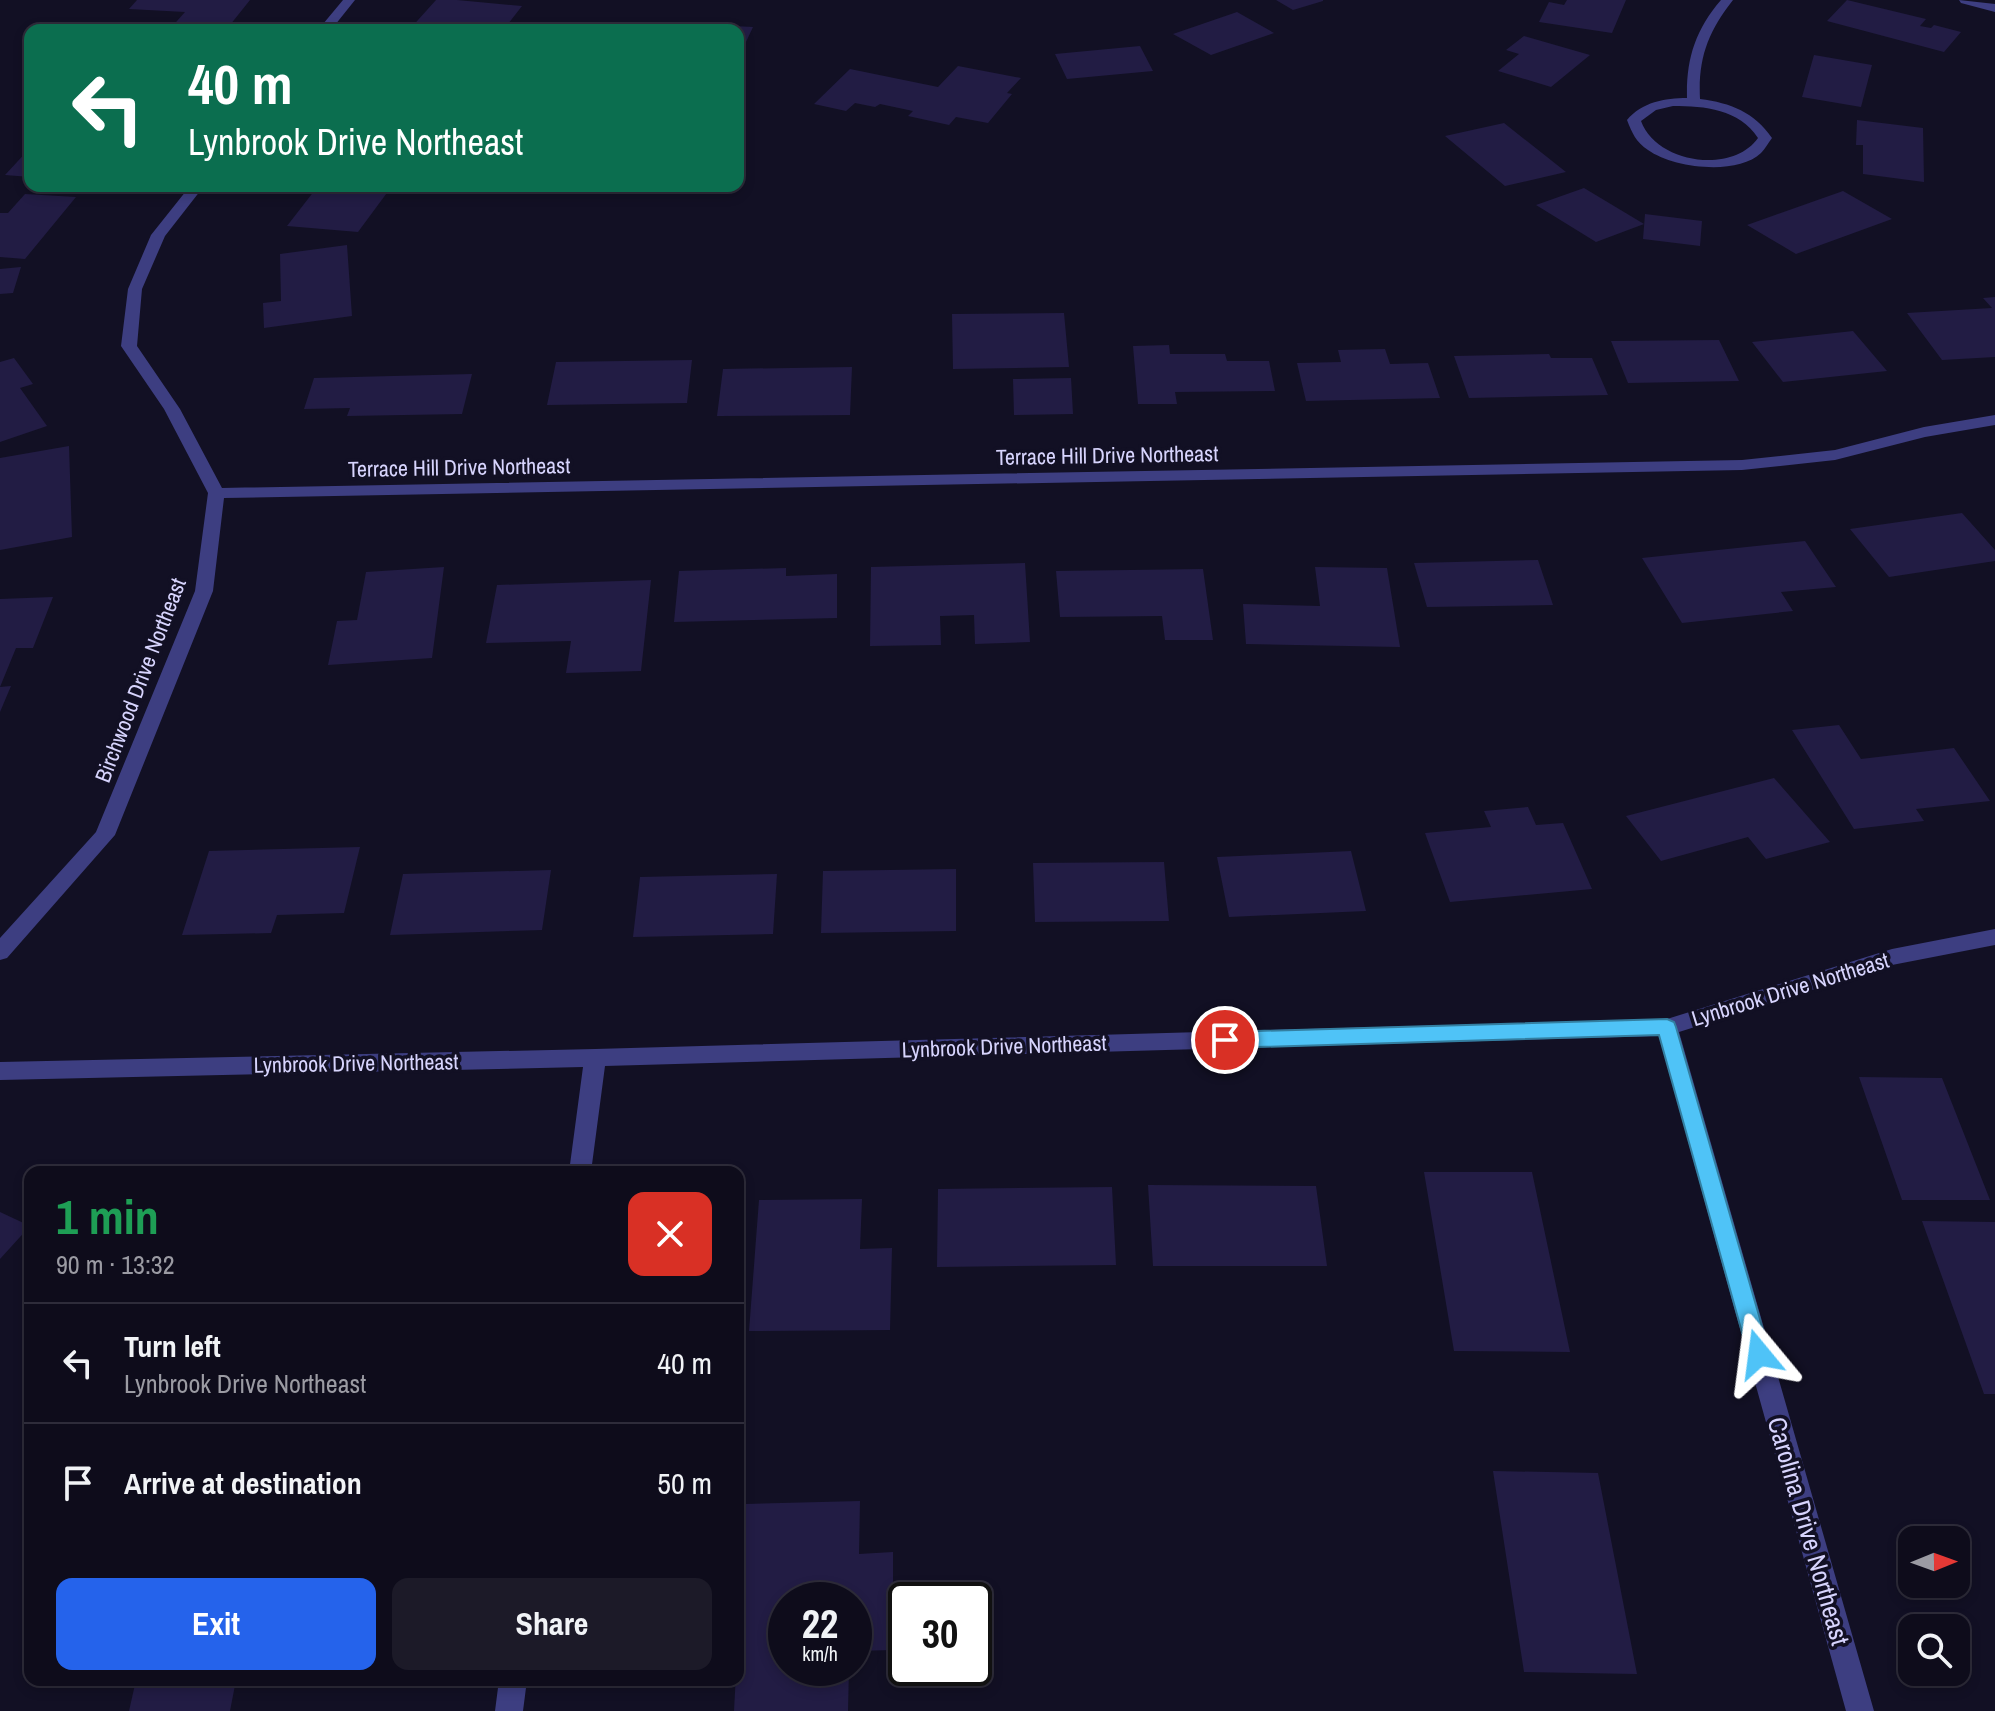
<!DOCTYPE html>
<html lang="en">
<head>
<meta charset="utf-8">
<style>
	:root { --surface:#0e0c1b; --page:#1c1a28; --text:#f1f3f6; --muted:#9b9ba3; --line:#2e2c3a; --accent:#2563eb }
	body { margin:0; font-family:"Archivo Narrow",sans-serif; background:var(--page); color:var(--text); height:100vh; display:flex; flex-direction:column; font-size:30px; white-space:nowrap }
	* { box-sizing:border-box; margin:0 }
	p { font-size:26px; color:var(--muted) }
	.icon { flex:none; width:44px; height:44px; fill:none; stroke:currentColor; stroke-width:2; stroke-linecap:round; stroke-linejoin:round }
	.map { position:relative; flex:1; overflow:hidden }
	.details { position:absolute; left:24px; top:1166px; width:720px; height:520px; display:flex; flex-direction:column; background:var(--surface); border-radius:16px; box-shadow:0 4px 12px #0003,0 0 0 2px var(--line) }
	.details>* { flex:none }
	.top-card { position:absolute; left:24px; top:24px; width:720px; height:168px; border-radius:16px; box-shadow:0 4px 12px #0003,0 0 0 2px var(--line); background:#0b6e4f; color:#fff; overflow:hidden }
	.needle { width:52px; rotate:89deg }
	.tools { position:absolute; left:1898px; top:1526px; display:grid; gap:16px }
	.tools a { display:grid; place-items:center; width:72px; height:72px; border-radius:16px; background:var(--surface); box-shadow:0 4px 12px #0003,0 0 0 2px var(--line); font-size:40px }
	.speed { position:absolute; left:768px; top:1582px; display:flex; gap:16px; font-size:40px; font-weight:700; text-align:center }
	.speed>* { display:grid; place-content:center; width:104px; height:104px; border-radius:50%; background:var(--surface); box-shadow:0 4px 12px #0003,0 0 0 2px var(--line); line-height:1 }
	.speed small { font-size:20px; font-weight:400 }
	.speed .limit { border:4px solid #111; border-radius:12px; background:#fff; color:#111 }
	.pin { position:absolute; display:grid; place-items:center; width:68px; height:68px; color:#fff; margin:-34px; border:4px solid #fff; border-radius:50%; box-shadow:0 2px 8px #0007 }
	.me { position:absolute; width:88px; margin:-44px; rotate:344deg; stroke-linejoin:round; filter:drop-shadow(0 0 6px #0008) }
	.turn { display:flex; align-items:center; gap:28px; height:168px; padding:0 32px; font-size:36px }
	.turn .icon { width:104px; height:104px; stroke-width:2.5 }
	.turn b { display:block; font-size:56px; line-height:68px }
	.round { display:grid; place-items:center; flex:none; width:84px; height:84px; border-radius:16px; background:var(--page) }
	.summary { display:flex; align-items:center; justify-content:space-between; height:136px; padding:0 32px }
	h1 { font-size:48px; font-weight:700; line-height:60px; color:#1e9e55 }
	.action { display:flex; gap:16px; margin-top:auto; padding:16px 32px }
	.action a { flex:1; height:92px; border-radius:16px; background:var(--accent); color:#fff; font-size:32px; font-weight:700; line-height:92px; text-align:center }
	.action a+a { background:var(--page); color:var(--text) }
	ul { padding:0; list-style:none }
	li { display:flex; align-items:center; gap:24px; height:120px; padding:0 32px; border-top:2px solid var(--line) }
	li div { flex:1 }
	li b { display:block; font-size:30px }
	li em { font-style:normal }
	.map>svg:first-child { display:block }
	.building { fill:#221c44 }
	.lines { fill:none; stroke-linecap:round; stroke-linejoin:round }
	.minor { fill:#3d3e81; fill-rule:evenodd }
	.route { fill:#4fc3f7; stroke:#337fa1; stroke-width:2 }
	.labels { text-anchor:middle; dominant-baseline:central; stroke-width:7; stroke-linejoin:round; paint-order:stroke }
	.street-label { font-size:22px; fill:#d7d4fd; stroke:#121024 }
	.near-street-label { font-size:26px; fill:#d7d4fd; stroke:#121024 }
</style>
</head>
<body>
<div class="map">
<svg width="1995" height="1711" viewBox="0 0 1995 1711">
	<rect width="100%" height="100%" fill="#121024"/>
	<path class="building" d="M137,0H250L226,30H169L185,12L129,9Z
		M436,0H457L522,6L504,29L444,24L439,30H409Z
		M1276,0H1323V1L1293,10Z
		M1567,0H1626L1612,33L1539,22L1549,2L1564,5Z
		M1847,0L1926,19L1920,26L1931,28L1934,25L1961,32L1944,52L1827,21Z
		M1237,12L1274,33L1211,55L1173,34Z
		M697,24L753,27L738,59V30H693Z
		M1524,36L1590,55L1551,87L1498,71L1519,54L1506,50Z
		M1140,46L1153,71L1067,79L1055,54Z
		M1814,55L1872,65L1861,107L1802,97Z
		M958,66L1021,78L1007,93L1012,94L988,123L956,117L949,125L908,116L913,111L880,104L875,107L855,103L846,111L814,104L850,69L938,87Z
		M1857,120L1923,128L1924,182L1863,174V145H1856Z
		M1504,123L1566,172L1505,186L1445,136Z
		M30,148V177L5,175Z
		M318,186H392L358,232L287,226Z
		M1584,188L1644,224L1596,242L1536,205Z
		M1843,191L1892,219L1796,254L1747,225Z
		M25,194L76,197L25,259L0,257V213H8Z
		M1645,214L1702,221L1700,246L1643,239Z
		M347,245L352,316L264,328L263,303L281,301L280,254Z
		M21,267L13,293L0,294V269Z
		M1995,297V357L1942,360L1907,313L1992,308L1983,298Z
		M1064,313L1069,367L953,369L952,314Z
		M1853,331L1887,371L1783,382L1752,342Z
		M1719,340L1739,381L1628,383L1611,341Z
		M1169,345L1170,354H1225L1227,361H1269L1275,391L1175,392L1177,404H1138L1133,346Z
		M1385,349L1390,364L1428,363L1440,398L1306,401L1297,363L1341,362L1338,350Z
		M1549,354L1551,358H1592L1608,395L1469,398L1454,356Z
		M14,358L33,384L20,388L47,426L0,442V362Z
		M692,360L687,403L547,405L556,362Z
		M852,367L850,415L717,416L723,369Z
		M472,374L462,414L347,416L350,408L304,409L314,378Z
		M1071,378L1073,414L1014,415L1013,379Z
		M69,446L72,537L0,550V458Z
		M1962,513L1995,550V561L1889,577L1850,529Z
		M1805,541L1836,587L1781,592L1793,611L1682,623L1642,558Z
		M1538,560L1553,605L1427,607L1414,563Z
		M1025,563L1030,642L975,644L974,615L940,616L941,645L870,646L871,567Z
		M444,567L432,658L328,665L337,621L357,620L366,572Z
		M1315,567L1387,568L1400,647L1246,644L1243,604L1320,606Z
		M786,568V576L837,574V618L674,622L679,571Z
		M1203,569L1213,640H1165L1162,616L1060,617L1056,571Z
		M651,580L641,671L566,673L571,641L486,643L497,585Z
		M53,597L33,648H16L0,687L11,686L0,712V599Z
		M1839,725L1861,759L1954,748L1990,801L1916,809L1924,821L1854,829L1792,730Z
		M1774,778L1830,842L1766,859L1748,837L1661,861L1626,816Z
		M1528,807L1536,825L1563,823L1592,889L1450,902L1425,833L1491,827L1484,811Z
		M360,847L344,913L277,915L271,933L182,935L209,851Z
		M1351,851L1366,911L1229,917L1217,857Z
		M1164,862L1169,921L1035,922L1033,863Z
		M956,869V931L821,933L823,871Z
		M551,870L542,930L390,935L403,874Z
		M777,874L773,934L633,937L640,877Z
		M1859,1077L1942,1078L1990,1200H1902Z
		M1424,1172H1532L1570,1352L1454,1351Z
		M1148,1185L1316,1186L1327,1266H1153Z
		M1112,1187L1116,1265L937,1267L938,1189Z
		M862,1199L860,1249L892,1248L890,1330L749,1331L759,1200Z
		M0,1212L30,1226L0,1259Z
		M1922,1221L1995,1222V1394H1984Z
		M1493,1471L1598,1473L1637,1674L1524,1672Z
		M860,1501L859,1554L893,1552V1650L854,1651V1600H786V1668H849L848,1711H734L745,1504Z
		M136,1680H236L230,1711H129Z"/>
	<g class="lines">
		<path class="minor" d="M343,0H355L331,30H318Z
			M1721,0H1733C1708,32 1698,58 1700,99C1731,103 1754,112 1772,138C1768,143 1765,149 1761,153C1737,176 1673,168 1648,150C1636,142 1632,133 1627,120C1642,102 1665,98 1687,98C1686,60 1695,30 1721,0ZM1673,106C1705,106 1739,109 1758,138C1732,175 1656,163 1641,121L1656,110Z
			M1959,0L1995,4V12L1961,3Z
			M190,186H204L165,236L142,289L137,346L180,409L222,488L1742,460L1835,450L1924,427L1995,415V425L1925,437L1835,460L1742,470L224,498L213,591L115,835L7,958L0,960V938L96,832L195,591L208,493L164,409L121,346L128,289L151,235Z
			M1995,929V945L1892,965L1679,1032L1874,1711H1846L1659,1036L605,1066L591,1172H569L583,1067L0,1080V1062L595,1049L1667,1019L1892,949Z
			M499,1680H527L523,1711H495Z"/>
	</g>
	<path class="route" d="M1667,1019L1674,1022L1676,1027L1770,1354L1767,1361L1759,1364L1751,1361L1748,1354L1659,1035L1225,1048L1218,1045L1216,1040L1218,1034L1225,1032Z"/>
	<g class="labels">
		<g class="street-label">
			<text transform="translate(1107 455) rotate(-1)">Terrace Hill Drive Northeast</text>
			<text transform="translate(459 467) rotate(-1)">Terrace Hill Drive Northeast</text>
			<text transform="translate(140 680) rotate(-69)">Birchwood Drive Northeast</text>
			<text transform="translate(1790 989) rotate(-17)">Lynbrook Drive Northeast</text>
			<text transform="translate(1004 1046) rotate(-2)">Lynbrook Drive Northeast</text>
			<text transform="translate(356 1063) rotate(-1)">Lynbrook Drive Northeast</text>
		</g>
		<g class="near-street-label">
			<text transform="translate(1809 1531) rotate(74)">Carolina Drive Northeast</text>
		</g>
	</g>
</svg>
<div class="tools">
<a><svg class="needle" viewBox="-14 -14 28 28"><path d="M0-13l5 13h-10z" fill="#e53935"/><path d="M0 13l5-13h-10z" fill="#9b9ba3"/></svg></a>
<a><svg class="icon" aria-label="search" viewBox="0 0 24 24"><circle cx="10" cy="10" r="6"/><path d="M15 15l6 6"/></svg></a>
</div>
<div class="speed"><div>22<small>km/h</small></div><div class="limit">30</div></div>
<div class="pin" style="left:1225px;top:1040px;background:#d93025"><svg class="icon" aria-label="arrive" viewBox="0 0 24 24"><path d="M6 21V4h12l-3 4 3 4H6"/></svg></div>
<svg class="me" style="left:1759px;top:1354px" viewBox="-20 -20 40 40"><path d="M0-17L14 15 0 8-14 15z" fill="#4fc3f7" stroke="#fff" stroke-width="4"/></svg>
<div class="top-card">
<div class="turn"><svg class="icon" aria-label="left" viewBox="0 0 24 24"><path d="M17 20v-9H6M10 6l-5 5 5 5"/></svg><div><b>40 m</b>Lynbrook Drive Northeast</div></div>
</div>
<section class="details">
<div class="summary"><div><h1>1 min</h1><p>90 m · 13:32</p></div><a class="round" style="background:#d93025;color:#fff"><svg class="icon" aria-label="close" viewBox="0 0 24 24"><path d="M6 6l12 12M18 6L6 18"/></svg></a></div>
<ul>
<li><svg class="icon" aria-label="left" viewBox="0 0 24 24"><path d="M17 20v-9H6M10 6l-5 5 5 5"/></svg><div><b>Turn left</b><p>Lynbrook Drive Northeast</p></div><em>40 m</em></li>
<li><svg class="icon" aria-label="arrive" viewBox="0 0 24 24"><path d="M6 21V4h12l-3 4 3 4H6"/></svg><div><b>Arrive at destination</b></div><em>50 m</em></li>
</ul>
<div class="action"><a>Exit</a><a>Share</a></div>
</section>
</div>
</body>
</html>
